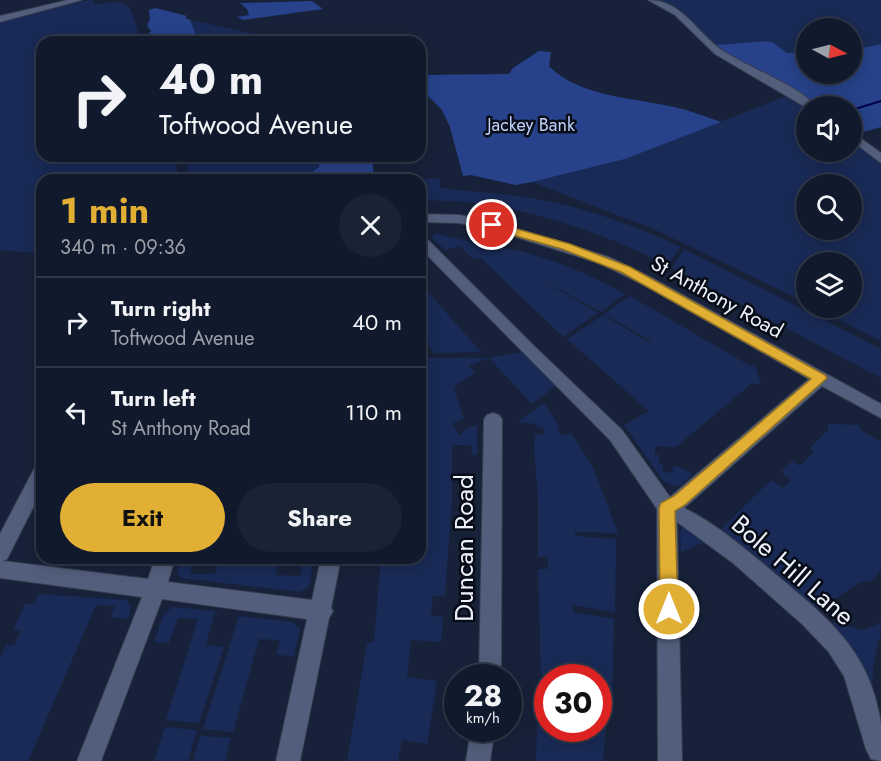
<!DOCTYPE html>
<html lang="en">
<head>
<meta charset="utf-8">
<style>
	:root { --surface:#111a2c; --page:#1a2334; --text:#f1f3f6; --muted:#9ca1a9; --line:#303848; --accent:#e1af34 }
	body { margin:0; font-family:Jost,sans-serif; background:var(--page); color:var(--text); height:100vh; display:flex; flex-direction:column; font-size:22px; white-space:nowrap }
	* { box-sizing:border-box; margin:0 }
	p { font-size:20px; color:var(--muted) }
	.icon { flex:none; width:33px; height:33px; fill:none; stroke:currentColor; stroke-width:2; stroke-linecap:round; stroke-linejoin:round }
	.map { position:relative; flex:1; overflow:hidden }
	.sheet { position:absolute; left:36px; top:174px; width:390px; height:390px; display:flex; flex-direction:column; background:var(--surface); border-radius:18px; box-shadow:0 3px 15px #0003,0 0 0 2px var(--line) }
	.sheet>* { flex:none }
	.guide { position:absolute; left:36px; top:36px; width:390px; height:126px; border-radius:18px; box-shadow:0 3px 15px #0003,0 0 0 2px var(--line); background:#111a2c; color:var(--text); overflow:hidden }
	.needle { width:39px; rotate:97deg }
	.buttons { position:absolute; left:796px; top:18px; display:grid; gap:12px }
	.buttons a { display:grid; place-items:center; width:66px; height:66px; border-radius:50%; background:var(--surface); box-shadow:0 3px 15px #0003,0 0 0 2px var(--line); font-size:30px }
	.speed { position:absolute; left:444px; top:664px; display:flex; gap:12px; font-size:30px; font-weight:700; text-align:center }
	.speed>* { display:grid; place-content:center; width:78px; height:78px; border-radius:50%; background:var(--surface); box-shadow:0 3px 15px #0003,0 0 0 2px var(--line); line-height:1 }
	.speed small { font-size:15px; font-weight:400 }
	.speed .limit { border:9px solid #d22; background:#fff; color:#111 }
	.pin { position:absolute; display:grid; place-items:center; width:51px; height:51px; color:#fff; margin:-26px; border:3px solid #fff; border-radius:50%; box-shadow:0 2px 6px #0007 }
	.me { position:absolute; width:66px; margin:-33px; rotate:0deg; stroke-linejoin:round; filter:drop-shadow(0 0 4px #0008) }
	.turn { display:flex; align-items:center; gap:21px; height:126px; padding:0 24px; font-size:27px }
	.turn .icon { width:78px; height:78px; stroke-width:2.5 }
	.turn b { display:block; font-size:42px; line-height:51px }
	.round { display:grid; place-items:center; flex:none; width:63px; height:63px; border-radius:32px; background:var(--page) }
	.headline { display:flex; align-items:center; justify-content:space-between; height:102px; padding:0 24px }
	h1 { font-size:36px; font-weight:700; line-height:45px; color:var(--accent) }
	.button { display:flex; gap:12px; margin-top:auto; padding:12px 24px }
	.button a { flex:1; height:69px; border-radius:36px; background:var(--accent); color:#111; font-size:24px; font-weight:700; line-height:69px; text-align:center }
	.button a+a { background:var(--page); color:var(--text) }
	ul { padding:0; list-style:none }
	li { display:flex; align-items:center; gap:18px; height:90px; padding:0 24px; border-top:2px solid var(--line) }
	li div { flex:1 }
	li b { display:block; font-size:22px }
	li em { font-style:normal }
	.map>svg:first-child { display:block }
	.green { fill:#192a56; fill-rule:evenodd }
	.forest { fill:#27428a }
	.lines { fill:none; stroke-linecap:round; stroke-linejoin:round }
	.stream { stroke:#02024a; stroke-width:2 }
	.street-casing { stroke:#373d50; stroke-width:2 }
	.street { fill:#525f7c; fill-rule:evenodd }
	.route { fill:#e1af34; stroke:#927222; stroke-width:1.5 }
	.labels { text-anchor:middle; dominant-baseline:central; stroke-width:5; stroke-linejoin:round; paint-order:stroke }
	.far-park-label { font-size:18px; fill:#bfd2fc; stroke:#070c16 }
	.street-label { font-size:21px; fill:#edf1fc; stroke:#070c16 }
	.near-street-label { font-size:26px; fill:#edf1fc; stroke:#070c16 }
</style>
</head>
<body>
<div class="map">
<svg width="881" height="761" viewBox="0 0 881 761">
	<rect width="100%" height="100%" fill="#17223a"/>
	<path class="green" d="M88,0H93L94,4C132,0 129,1 139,36L148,35L149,42H42V156H176L178,180H42V254L0,250V22Z
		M658,0H881V44L852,50V28H807V52L787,53L772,42L767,41L715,45L679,10Z
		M190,20L265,36L198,38Z
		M789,95L807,107V152H852V141L881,165V341L816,308H852V262H807V303L656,230L532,182L625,159ZM807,184H852V230H807Z
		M187,156H320L319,167L301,180H188Z
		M440,178V188C471,192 502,193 532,198C584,207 634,225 681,247L667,265C599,230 497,196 420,201V180H413Z
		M435,233C456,239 477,243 499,247C539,253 590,274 625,294L601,312L533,275L598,313L563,337L480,257L473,259L460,246L446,250L431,238Z
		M684,249L881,349V378L672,268Z
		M420,278L427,286V291L481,352L433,353L420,328Z
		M630,296L752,367L755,365L761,384H751L676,447L655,446V454L659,455V464H663V472L673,473V466L680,467L692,474L681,485L675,486L664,482L624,425L649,411L567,339L603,315L650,343L651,341L604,314Z
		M521,352L557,385L532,404L489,358L469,366L475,373L457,384L454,389L464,419L453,423L459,436L467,428L477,425V455H472L471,445H452V497L445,596H433L431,616L443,617L441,642L411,640L407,677L437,681L427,744L402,740L398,761H347L367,643L374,642L381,558H420V358H489Z
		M544,403L557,423L560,436L571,433L593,467L618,533L575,532V536L616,539L615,612L573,605V612L614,619L612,708L607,715L603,761H536L538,698L540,691L547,692L548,729H598V678H548V675H541L538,569H548L547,557H538V499L534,445L535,434L543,435L545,429L537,427L536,424L518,422Z
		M828,424L859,425L862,431L881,442V571L873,580L859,583L818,610L720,530L771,480L783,488L791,480L781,472L792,461L800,466L814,451L810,448L828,430Z
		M687,527L705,542L681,552L680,532L682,528Z
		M182,558H194L190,574H215L219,558H278L276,575L300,576L302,562L313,564L309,587L300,592L181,578L177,573Z
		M39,594L127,600L131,607L128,619L110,617L115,606L96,605L28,761H0V658L6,645H14L21,631L13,630L25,604H34Z
		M172,607L215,611L206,645L224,647L199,723L166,720L198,619L178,618L169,643L154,642L163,616Z
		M239,616L292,622L300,629L294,657L276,654L280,640L259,639L233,732L203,729Z
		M825,620L863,630L881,623C881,637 878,642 875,655C870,674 874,697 876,716Z
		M165,727L197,730L188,761H154Z
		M200,736L231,738L225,761H193Z"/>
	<path class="forest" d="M312,1L323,9L243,20L237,17L249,15L247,9L240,3H242Z
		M155,8L187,16L185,18L190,20L199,42H149L148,35L151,31L147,26L150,19L149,10Z
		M767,41L772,42L787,53L807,52V74H852V50L881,44V127L860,133L852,127V106H820L793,89L740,62L715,45Z
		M539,51L551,52L549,66C580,99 644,98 686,110C698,114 710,118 721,122L625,159L532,182L515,185L471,175L463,176L450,127L442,110L420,88V75L509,74L513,68Z
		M320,156H372L374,180H301L319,167Z"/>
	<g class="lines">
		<path class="stream" d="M852,110L881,101"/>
		<g class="street-casing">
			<path id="street" d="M68,0H82L0,22V16Z
				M648,0C683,0 697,34 723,51C751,69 794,83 816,106L807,108L715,54L675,15Z
				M852,132L881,153V163L852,141Z
				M420,214L459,215L492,221L609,257L652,278L881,404V418L822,386L684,508C717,524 745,549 773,572C827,618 870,649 881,724C881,736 881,749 881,761L871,759L866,749L844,676L828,651L802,624L733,563L677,522L682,761H658L657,509L610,440L420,248V236L425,237L535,347L622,430L670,497L809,379L642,284L599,263L490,229L459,223L420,222Z
				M493,413L499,415L502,419L501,678H479L484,419L487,415Z
				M42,465V490L7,559L3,561L148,579L155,558H175L168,582L312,600L321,558H341L331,608L333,611L329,618L300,761H276L307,619L162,599L101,761H77L142,597L0,578V534L35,467Z
				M471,729H495L490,761H466Z"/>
		</g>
		<use href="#street" class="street"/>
	</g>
	<path class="route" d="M492,222L570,244L630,267L825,375L827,378L685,505L675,511L678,609L675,614L669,617L662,614L660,609L659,508L661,503L674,496L811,379L621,272L562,249L488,228L487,225Z"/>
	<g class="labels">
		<g class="far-park-label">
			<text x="531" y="125">Jackey Bank</text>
		</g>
		<g class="street-label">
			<text transform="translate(717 297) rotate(29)">St Anthony Road</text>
		</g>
		<g class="near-street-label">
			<text transform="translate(464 548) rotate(-90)">Duncan Road</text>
			<text transform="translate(793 570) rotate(41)">Bole Hill Lane</text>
		</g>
	</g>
</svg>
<div class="buttons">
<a><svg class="needle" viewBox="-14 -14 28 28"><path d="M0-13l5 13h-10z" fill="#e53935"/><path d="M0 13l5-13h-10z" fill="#9ca1a9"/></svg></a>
<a><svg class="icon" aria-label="sound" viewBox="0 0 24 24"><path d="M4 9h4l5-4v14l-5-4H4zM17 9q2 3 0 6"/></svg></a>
<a><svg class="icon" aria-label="search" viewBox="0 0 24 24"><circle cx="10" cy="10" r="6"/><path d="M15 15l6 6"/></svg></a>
<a><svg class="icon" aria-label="layers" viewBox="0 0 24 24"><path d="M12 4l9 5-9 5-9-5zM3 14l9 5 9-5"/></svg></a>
</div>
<div class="speed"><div>28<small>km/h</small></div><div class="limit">30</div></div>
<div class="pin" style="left:492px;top:225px;background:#d93025"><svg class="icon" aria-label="arrive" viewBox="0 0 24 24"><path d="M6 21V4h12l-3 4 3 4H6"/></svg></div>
<svg class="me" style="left:669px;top:609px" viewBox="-20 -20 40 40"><circle r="17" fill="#e1af34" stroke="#fff" stroke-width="3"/><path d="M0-11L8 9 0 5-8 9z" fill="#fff"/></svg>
<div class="guide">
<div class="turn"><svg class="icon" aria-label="right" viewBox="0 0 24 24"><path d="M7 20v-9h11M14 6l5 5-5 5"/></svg><div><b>40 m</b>Toftwood Avenue</div></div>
</div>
<section class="sheet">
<div class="headline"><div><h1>1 min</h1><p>340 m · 09:36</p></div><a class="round"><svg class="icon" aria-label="close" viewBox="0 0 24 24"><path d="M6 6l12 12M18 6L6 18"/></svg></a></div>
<ul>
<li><svg class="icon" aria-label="right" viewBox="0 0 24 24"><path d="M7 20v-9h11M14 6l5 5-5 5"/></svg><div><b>Turn right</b><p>Toftwood Avenue</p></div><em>40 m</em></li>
<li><svg class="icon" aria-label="left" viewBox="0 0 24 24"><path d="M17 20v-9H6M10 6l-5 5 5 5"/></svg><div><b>Turn left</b><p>St Anthony Road</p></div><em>110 m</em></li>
</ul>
<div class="button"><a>Exit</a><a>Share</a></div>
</section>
</div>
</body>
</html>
